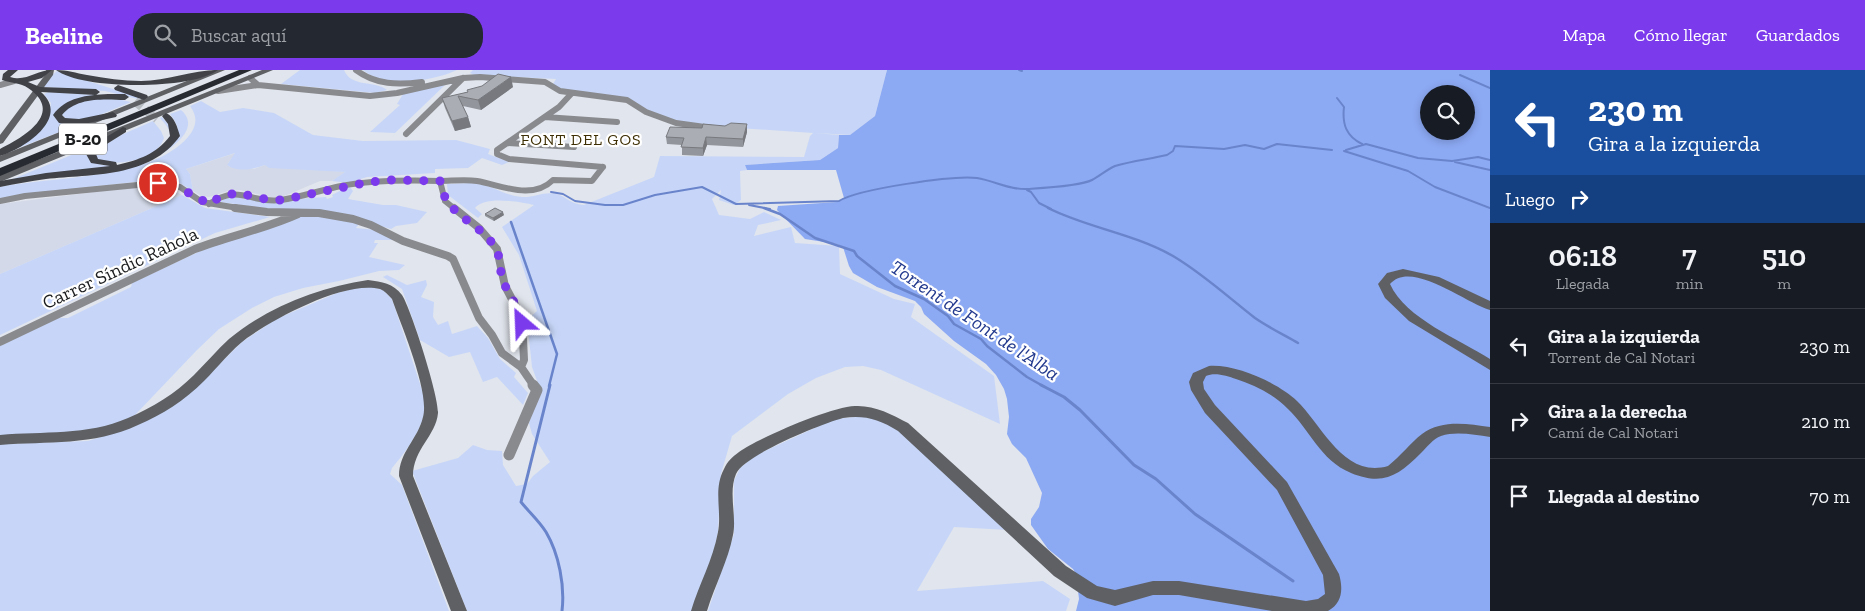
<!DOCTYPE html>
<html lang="es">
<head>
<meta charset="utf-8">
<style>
	:root { --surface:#171b24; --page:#242831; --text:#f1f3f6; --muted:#9ea1a6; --line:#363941; --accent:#7c3aed }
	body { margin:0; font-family:"Zilla Slab",serif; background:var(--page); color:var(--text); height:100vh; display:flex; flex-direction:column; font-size:19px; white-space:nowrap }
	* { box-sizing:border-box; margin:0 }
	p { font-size:16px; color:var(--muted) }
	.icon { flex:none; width:28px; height:28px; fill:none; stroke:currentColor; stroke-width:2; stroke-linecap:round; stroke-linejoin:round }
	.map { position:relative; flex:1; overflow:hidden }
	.panel { display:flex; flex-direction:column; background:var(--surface); width:375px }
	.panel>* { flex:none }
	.hud { background:#1a4fa0; color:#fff; overflow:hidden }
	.buttons { position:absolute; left:1420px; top:15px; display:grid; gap:10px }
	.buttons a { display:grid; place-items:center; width:55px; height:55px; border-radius:50%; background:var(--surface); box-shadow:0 2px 8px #0003; font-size:25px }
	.pin { position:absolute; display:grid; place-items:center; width:42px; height:42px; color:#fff; margin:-21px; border:2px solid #fff; border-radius:50%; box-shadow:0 1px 5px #0007 }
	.me { position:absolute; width:55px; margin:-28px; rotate:334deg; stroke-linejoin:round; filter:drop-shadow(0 0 4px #0008) }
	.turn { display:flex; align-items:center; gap:18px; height:105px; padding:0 15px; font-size:22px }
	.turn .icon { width:65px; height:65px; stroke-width:2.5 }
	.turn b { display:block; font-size:35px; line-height:42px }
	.then { display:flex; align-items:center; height:48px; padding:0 15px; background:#0003; gap:10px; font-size:19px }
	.eta { display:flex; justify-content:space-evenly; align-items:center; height:85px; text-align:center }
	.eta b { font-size:30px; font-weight:600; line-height:35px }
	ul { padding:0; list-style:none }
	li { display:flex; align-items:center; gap:15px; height:75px; padding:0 15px; border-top:1px solid var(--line) }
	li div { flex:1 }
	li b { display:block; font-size:19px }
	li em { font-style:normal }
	header { display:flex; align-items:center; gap:30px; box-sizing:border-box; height:70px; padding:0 25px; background:var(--accent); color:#fff }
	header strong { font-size:24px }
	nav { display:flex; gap:28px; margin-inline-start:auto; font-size:18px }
	.search { width:350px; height:45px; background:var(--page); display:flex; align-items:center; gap:12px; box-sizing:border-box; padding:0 18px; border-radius:20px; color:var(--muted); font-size:19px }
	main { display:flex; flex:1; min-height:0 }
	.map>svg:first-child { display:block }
	.built { fill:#d3d9e8 }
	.green { fill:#c7d6f8 }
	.forest { fill:#8ca9f3; fill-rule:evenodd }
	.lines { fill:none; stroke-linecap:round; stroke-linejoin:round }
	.stream-far2 { stroke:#6984cb; stroke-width:2 }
	.stream-far1 { stroke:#6984cb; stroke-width:2.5 }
	.stream { stroke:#6984cb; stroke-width:3 }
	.primary-tunnel { stroke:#b9bdc4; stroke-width:9; stroke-dasharray:9 4.5; stroke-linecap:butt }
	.street-far2 { stroke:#898a8e; stroke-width:6 }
	.street-far1 { stroke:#898a8e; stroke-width:8 }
	.street { stroke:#898a8e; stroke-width:11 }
	.secondary { fill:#5e6064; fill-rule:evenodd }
	.primary { fill:#404248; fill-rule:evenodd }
	.highway { fill:#272a30; fill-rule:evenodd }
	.wall { fill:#92959b }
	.shaded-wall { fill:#77797e }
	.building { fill:#aaadb4; stroke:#77797e }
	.route { stroke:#7c3aed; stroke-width:9; stroke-dasharray:0 16.2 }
	.labels { text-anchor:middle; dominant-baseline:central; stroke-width:4.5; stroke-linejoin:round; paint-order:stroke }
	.far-neighbourhood-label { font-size:16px; letter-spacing:1px; fill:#3d2e03; stroke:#fff }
	.shield { fill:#fff; stroke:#5f6062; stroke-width:1 }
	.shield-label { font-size:18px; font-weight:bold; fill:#1b1c1e }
	.street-label { font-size:19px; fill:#1b1c1e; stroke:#fff }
	.water-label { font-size:20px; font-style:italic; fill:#233a8e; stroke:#fff }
</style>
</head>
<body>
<header>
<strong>Beeline</strong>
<div class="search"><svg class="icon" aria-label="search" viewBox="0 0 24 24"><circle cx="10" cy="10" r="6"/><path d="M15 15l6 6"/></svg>Buscar aquí</div>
<nav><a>Mapa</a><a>Cómo llegar</a><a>Guardados</a></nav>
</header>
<main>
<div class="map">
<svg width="1490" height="541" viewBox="0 0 1490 541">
	<rect width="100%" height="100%" fill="#e1e5ed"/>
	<path class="built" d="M236,83L228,93L254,99L265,95L346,102L332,111H320L282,127H270L240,120L228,121L209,127L201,126L193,121L190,104L186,99Z
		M142,116L168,118L182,125L0,204V134Z"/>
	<path class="green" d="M300,0H344C351,18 375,10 387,20L375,23L281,14Z
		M363,0H457C434,11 384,19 363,0Z
		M473,0H887L875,46L850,65L815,63L839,65L838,78L820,90L745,95L747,100L740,101L741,130L734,135L719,130L721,120L712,129L719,145L750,149L764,142L781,150L758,155L754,166L791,157L795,173L839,176L840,204L894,229L915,234L911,247L994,306L1000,354L881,300L863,296L845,297L816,308L788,324L732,366L721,404L718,462L714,481L693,541H467L412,401L458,388L473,375L487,380L502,381L503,395L516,416L527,414L533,406L550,392L532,364L529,353L540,319L532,297L527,250L537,241L519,185L502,157L534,135C519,132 485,125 475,138L482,144L478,148L448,125L447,114C458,114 470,112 481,114C496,118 507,126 522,127C533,128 544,121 556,124C568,127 569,134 584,135L654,107L660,86L804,87L810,66L813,63L693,55L653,44L629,30L562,20L553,14L556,9L474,5L470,3Z
		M57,1L141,28L138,29L105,21L44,17L51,6Z
		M446,14L395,63L370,62L400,35L397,34L403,24Z
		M49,22L110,26L88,28L54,44V47L59,51L83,53L0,85L49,45L51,33L44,24Z
		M97,28L122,30L131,32L95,47L68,51L60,43L73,34Z
		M201,31L220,42L243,38L274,43L313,65L363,71L456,70L490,79L488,84L509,92L502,95L482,88L468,98L435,99V103L367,107L348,113L332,111L345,102L269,98L265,95C253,99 238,103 227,95L235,83L186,99L190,104L193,121L178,112L153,110L18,125L0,129V117C54,106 151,110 188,67C197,56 198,47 190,36Z
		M181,40C201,57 174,77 159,85C178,72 185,64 170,44Z
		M162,47C167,53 174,59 172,67C166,98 73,102 48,105C33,107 18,109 3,113L96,75L91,80L88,88C101,106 169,88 170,65C170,58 164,53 160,48Z
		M153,51L161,61L164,68C157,91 119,95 99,92L93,83L121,65Z
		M349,116L353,121L348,129L383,135H396L427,142L417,153L396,156L391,159L366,152L220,132L228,126L263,131L326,127L327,129L333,127L332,125Z
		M182,125L205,138L270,147L215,163L0,265V204Z
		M313,145L359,154L356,158L377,160L399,170H375L374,173H378L369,187L405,195L399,200L379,201L339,211L303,218L274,227L252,238L219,259L197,280L135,345L105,360L0,366V276L58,248H68L131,217L132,213L207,178L304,146Z
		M387,205L407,215L426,210L427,215L421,227L434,232L433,247L438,255L448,251L452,264L477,256L488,268L500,289L516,303L514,307L528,323L523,335L497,307L483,312L470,282L449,287L420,270L402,219L383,207Z
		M372,217L383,220L392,229L425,329C429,351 406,382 392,398L390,404L402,415L449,541H0V374L88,371L130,358L188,325L242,272L276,249L337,223L352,219Z
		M867,346L897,358L1008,460L954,457L917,521L1043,511L1070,529L1066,541H708L734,464V411L740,398L754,386L834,349Z"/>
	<path class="forest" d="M887,0H1490V541H1076L1079,529L1076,504L1073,499L1048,479L1031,455V449L1039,437L1042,423L1026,388L1012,374L1007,364L1009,347L1007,329L1004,319L996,305L986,294L954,271L924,244L921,237L915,231L877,217L853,203L849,196L843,177L837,174L805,169L777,140L778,136L837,132L844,128L836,100H747L745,95L820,90L838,78L839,65H850L875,46ZM1429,24H1466V61H1429Z"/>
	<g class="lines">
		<path class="stream-far2" d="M1019,0L1022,1
			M1460,5L1490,18
			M1337,28L1344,37C1342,54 1346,66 1362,74
			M1346,80L1366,74L1418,88L1452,91L1478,87L1490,90
			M1344,81L1408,101L1435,117L1490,138
			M1455,92L1490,100
			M1027,120L1031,122L1039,133L1051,139
			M551,122L563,124L575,131L605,135H623L655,125L702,117L736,134L839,131C858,119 954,105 977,108C995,111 1009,120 1028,119C1043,118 1080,116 1092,110C1100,106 1106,100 1115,96C1131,91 1150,89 1167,85L1173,81L1175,76L1224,79L1245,75L1264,79L1277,74L1332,80
			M749,135L770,139"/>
		<path class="stream-far1" d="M764,138L780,144L815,168L854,181L857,186L895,216L924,229L948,246L954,254L981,269L987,276L1027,307L1043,316
			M1048,138C1088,158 1132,163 1173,186C1202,203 1228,227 1255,248C1268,257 1284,265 1298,273
			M511,152L557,284L549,316"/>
		<path class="stream" d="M550,315L521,432C529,442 539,451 546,462C559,484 565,516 562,541
			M1041,315L1064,327L1080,340L1134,395L1156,409L1195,444L1293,511"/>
		<path class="primary-tunnel" d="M135,31L157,49"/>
		<path class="street-far2" d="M356,0C376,15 398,15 422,12
			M250,8L258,15L370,26L397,23L463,8L480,7L545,12L560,21L627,30L646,42L676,53L712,58
			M0,15L14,11
			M218,21L258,15
			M572,23L559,37L497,80V84L509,89L603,97
			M545,47L617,52
			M406,64L463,8
			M508,73L574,77
			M440,111L445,131L455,139
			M0,131L25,126L158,113L180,117L202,132L244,139
			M209,134C241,113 249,134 281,130C301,127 321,120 341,116C374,110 406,110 439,111C451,111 465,109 477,111C501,115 532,131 553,110L592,111L603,97"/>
		<path class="street-far1" d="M235,138L267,142L319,143L353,149L371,155L403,171L448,186L453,189L479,248L492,265L502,283L521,297
			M454,138L479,158L497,179L505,216L522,248L524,290L521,297L534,316
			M0,272L195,179C229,166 265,159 298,144"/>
		<path class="street" d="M509,385L537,320L533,315"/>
		<path class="secondary" d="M46,0H54L53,5L3,73L0,74V65L45,5Z
			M214,0H225L0,92V86Z
			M262,0H273L0,112V105Z
			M1403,199L1439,207L1490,231V240C1466,233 1411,189 1390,214C1406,249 1459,269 1490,289V300L1409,251L1385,228L1378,214L1387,203Z
			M368,210C382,212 393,213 402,225C411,239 439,326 438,343C436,366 413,379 413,406L467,541H451L399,406C399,382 418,369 423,347C430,322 401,255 392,229C388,225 385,221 380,219C345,210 275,248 247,268C231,280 218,297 204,311C185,330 162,345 138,355C93,376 48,371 0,375V365C43,361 87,366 128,348C152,338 176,323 194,305C206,293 217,280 229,269C267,237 320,217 368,210Z
			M1209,296C1236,294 1278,313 1297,331C1322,355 1344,409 1388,396C1401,386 1410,373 1422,364C1442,349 1468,354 1490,357V367C1475,365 1456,361 1441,366C1433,369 1427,377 1421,383C1398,406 1383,416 1351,403C1320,390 1310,360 1288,339C1274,324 1254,315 1236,309C1227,306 1215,302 1206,306L1203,312L1204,319L1215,335L1287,412L1339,504C1343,518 1343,533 1328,541H1272L1179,525H1153L1115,536L1087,528L1054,506L898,361C879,349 864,345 843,348C821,354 744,385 736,404C728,423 737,446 733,465C728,491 715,515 707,541H691C699,514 713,490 718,462C722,441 713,419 724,399C727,392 732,387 739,382C759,368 830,337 855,336C874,335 891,344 908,353L1066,496L1097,516L1115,520L1153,511H1179L1306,531L1318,529L1325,524L1323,505L1277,420L1205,343L1191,320L1189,312L1193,303Z"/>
		<path class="primary" d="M8,0H18L10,7C26,12 37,0 52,0L42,8L28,12L40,17L96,19L100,22L96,25L41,22C71,48 24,79 0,86V79C24,67 65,43 28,18C21,13 10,13 2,10L3,4Z
			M56,0C67,0 76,3 87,5C105,8 123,11 141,11C167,11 192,0 218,0C192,20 82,20 56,0Z
			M118,15L147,25L148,27L144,30L115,20L114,18Z
			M108,24H125L129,27L125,30C104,29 76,27 62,45L65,48L79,49L113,42L117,45L116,47L79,55L59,53L53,45C66,27 87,25 108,24Z
			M166,43C175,47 177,57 180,66C150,108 92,104 46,109C30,111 15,114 0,117V111L46,103L110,96L91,93L86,84L96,73L123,57L126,58V62L102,77L96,84L98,89L116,92L117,95C139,90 156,84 170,66L168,54L162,46Z"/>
		<path class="highway" d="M239,0H252L0,106V98Z"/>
	</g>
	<path class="wall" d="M513,17L481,40L463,36L468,47L471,57L455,61L445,38L442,28L468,22Z
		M747,54V62L743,77L707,75L703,86L682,85V75L667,74L666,67L702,58Z
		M485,144L504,145L494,151L485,146Z"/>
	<path class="shaded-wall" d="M511,7L513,17L481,40L478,30Z
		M468,47L471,57L455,61L452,51Z
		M747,54V62L743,77V69Z
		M706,67L707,75L703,86V78Z
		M503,142L504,145L494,151L493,148Z"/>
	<path class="building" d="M498,4L511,7L478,30L458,26L468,47L452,51L442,28L468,22L467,20L482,16Z
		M731,53L747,54L743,69L706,67L703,78L681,77L684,68L666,67L670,57L702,58L703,54L725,56Z
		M495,138L503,142L493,148L485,144Z"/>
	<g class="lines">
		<path class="route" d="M158,113L176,116L209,134C238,113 250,131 281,130L369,112L392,110L440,111C445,145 474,149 493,174C501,184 499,196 502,207C506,223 521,238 522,253"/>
	</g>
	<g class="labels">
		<g class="far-neighbourhood-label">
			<text x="581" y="69">FONT DEL GOS</text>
		</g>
		<rect class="shield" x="59" y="53.5" width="48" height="31" rx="4"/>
		<g class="shield-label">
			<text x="83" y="69">B-20</text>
		</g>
		<g class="street-label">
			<text transform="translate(120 198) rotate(-25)">Carrer Síndic Rahola</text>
		</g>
		<g class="water-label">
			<text transform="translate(975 250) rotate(34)">Torrent de Font de l'Alba</text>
		</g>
	</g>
</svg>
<div class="buttons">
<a><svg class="icon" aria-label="search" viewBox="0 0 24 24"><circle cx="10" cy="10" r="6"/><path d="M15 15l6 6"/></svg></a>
</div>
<div class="pin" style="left:158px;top:113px;background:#d93025"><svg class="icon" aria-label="arrive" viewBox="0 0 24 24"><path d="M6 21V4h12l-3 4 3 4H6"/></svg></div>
<svg class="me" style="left:522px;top:253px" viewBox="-20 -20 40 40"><path d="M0-17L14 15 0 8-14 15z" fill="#7c3aed" stroke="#fff" stroke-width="4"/></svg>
</div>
<section class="panel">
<div class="hud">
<div class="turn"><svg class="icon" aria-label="left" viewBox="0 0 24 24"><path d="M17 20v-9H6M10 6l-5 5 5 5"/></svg><div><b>230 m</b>Gira a la izquierda</div></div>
<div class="then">Luego<svg class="icon" aria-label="right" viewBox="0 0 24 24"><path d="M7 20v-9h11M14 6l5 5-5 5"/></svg></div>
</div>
<div class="eta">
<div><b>06:18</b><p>Llegada</p></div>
<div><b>7</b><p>min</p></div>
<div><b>510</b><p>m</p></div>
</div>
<ul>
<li><svg class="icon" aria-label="left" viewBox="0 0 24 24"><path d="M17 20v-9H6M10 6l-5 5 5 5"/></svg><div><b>Gira a la izquierda</b><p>Torrent de Cal Notari</p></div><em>230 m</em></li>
<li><svg class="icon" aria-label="right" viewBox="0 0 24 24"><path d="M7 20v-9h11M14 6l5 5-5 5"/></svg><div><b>Gira a la derecha</b><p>Camí de Cal Notari</p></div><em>210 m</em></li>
<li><svg class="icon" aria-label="arrive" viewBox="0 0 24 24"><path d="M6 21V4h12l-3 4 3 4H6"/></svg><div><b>Llegada al destino</b></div><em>70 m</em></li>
</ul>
</section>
</main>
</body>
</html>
